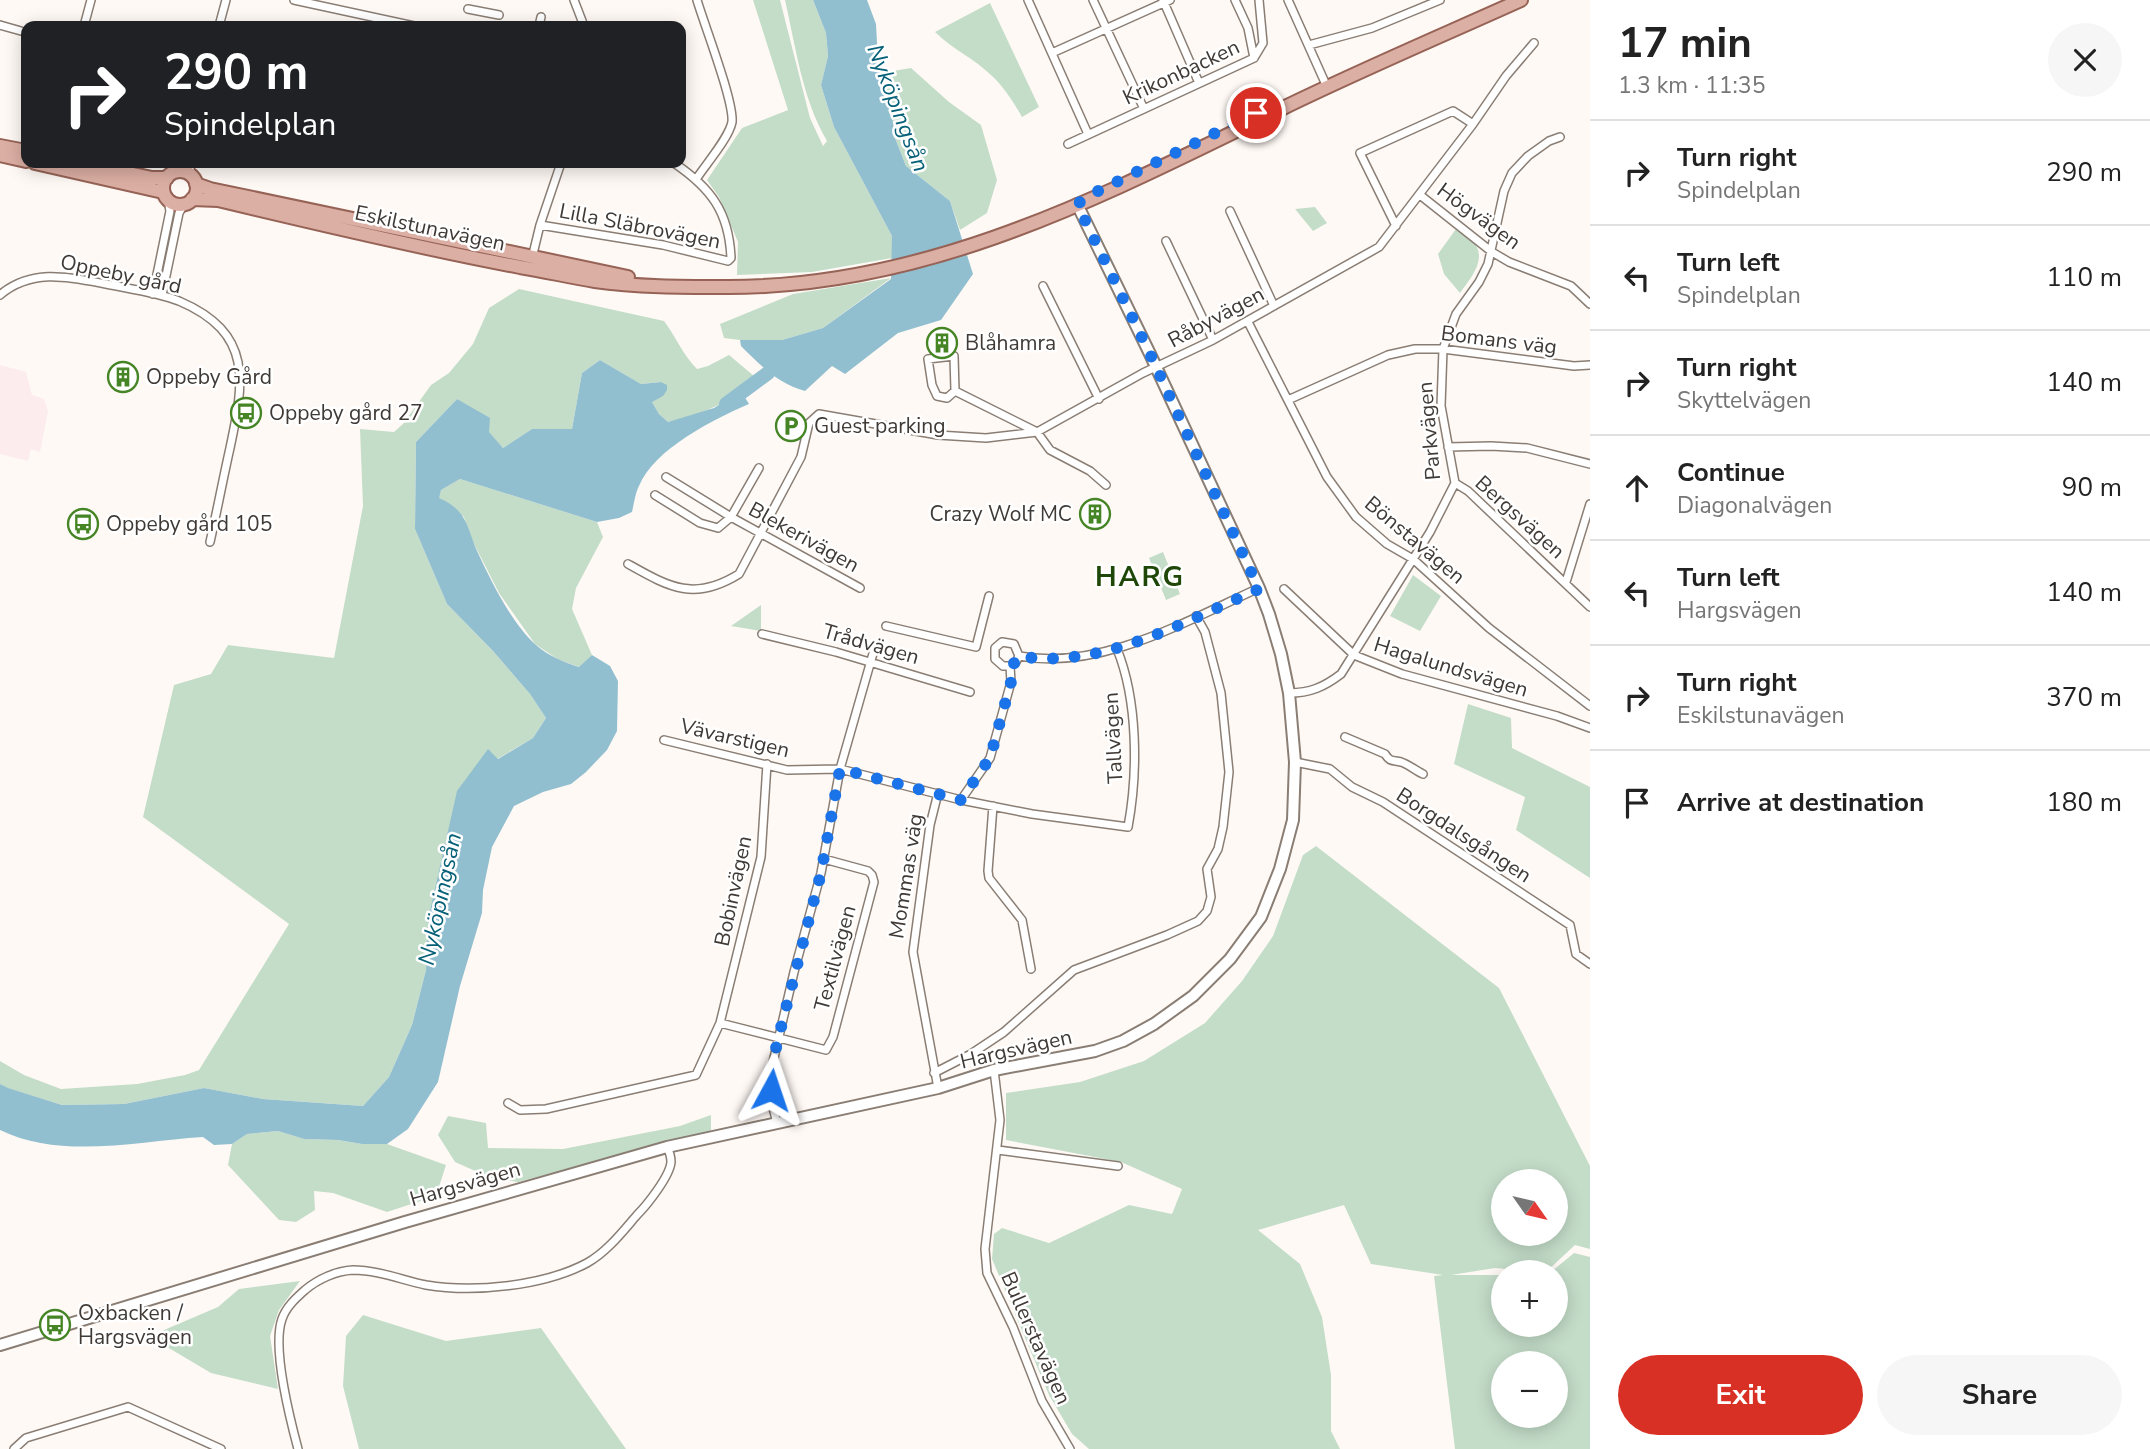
<!DOCTYPE html>
<html lang="en">
<head>
<meta charset="utf-8">
<style>
	:root { --surface:#fff; --page:#f6f6f6; --text:#222; --muted:#767676; --line:#e0e0e0; --accent:#d93025 }
	body { margin:0; font-family:"Nunito Sans",sans-serif; background:var(--page); color:var(--text); height:100vh; display:flex; flex-direction:column; font-size:26px; white-space:nowrap }
	* { box-sizing:border-box; margin:0 }
	p { font-size:23px; color:var(--muted) }
	.icon { flex:none; width:38px; height:38px; fill:none; stroke:currentColor; stroke-width:2; stroke-linecap:round; stroke-linejoin:round }
	.map { position:relative; flex:1; overflow:hidden }
	.side { display:flex; flex-direction:column; background:var(--surface); width:560px }
	.side>* { flex:none }
	.banner { position:absolute; left:21px; top:21px; width:665px; height:147px; border-radius:14px; box-shadow:0 4px 18px #0003; background:#202124; color:#fff; overflow:hidden }
	.needle { width:46px; rotate:124deg }
	.tools { position:absolute; left:1491px; top:1169px; display:grid; gap:14px }
	.tools a { display:grid; place-items:center; width:77px; height:77px; border-radius:50%; background:var(--surface); box-shadow:0 4px 18px #0003; font-size:35px }
	.pin { position:absolute; display:grid; place-items:center; width:60px; height:60px; color:#fff; margin:-30px; border:4px solid #fff; border-radius:50%; box-shadow:0 2px 7px #0007 }
	.me { position:absolute; width:77px; margin:-38px; rotate:5deg; stroke-linejoin:round; filter:drop-shadow(0 0 5px #0008) }
	.turn { display:flex; align-items:center; gap:24px; height:147px; padding:0 28px; font-size:32px }
	.turn .icon { width:91px; height:91px; stroke-width:2.5 }
	.turn b { display:block; font-size:49px; line-height:60px }
	.round { display:grid; place-items:center; flex:none; width:74px; height:74px; border-radius:37px; background:var(--page) }
	.head { display:flex; align-items:center; justify-content:space-between; height:119px; padding:0 28px }
	h1 { font-size:42px; font-weight:700; line-height:52px }
	.cta { display:flex; gap:14px; margin-top:auto; padding:14px 28px }
	.cta a { flex:1; height:80px; border-radius:42px; background:var(--accent); color:#fff; font-size:28px; font-weight:700; line-height:80px; text-align:center }
	.cta a+a { background:var(--page); color:var(--text) }
	ul { padding:0; list-style:none }
	li { display:flex; align-items:center; gap:21px; height:105px; padding:0 28px; border-top:2px solid var(--line) }
	li div { flex:1 }
	li b { display:block; font-size:26px }
	li em { font-style:normal }
	main { display:flex; flex:1; min-height:0 }
	.map>svg:first-child { display:block }
	.education { fill:#fceced }
	.green { fill:#c4ddc9; fill-rule:evenodd }
	.water { fill:#92bfcf }
	.lines { fill:none; stroke-linecap:round; stroke-linejoin:round }
	.river { stroke:#92bfcf; stroke-width:14 }
	.street-casing { stroke:#8a7e74; stroke-width:10 }
	.secondary-casing { stroke:#8a7e74; stroke-width:14 }
	.primary-casing { stroke:#966356; stroke-width:16 }
	.street { stroke:#fff; stroke-width:7 }
	.secondary { stroke:#fff; stroke-width:10 }
	.primary { stroke:#dcafa4; stroke-width:12 }
	.route { stroke:#1a73e8; stroke-width:12; stroke-dasharray:0 21.6 }
	.labels { text-anchor:middle; dominant-baseline:central; stroke-width:5; stroke-linejoin:round; paint-order:stroke }
	.street-label { font-size:21px; fill:#403a36; stroke:#fff }
	.poi-label { font-size:21px; fill:#403a36; stroke:#fff; text-anchor:start }
	.water-label { font-size:23px; font-style:italic; fill:#066078; stroke:#fff }
	.district-label { font-size:28px; font-weight:bold; letter-spacing:2px; fill:#1f4707; stroke:#fff }
</style>
</head>
<body>
<main>
<div class="map">
<svg width="1590" height="1449" viewBox="0 0 1590 1449">
	<rect width="100%" height="100%" fill="#fff9f5"/>
	<path class="education" d="M0,365L26,372L32,395L44,399L48,411L40,452L31,449L28,461L0,454Z"/>
	<path class="green" d="M753,0H780L810,118L823,146L827,141C802,98 796,48 785,0H813L826,33L828,56L821,85L834,127L892,236V258L812,272L737,275L738,242L719,197L707,180L742,128L788,110Z
		M990,3L1039,107L1022,117C1014,103 1004,87 992,76C975,59 952,49 935,32Z
		M911,68L949,102L981,125L997,180L987,213L960,230L950,201L906,166L895,138L892,116L881,73Z
		M1315,207L1327,223L1313,231L1295,209Z
		M1456,229C1461,234 1471,239 1475,244C1487,261 1469,280 1460,293L1444,274L1438,254Z
		M891,278L823,328L782,340H740L724,338L720,324L793,294Z
		M519,289L664,321C676,337 683,355 697,369L708,366L729,355L754,376C731,403 702,415 668,422L659,414L652,402L661,382L641,384L600,360L582,373L572,429H532L503,448L457,399L416,442L415,529L447,604L493,651L530,694L546,718L533,738L497,759L488,750L428,920L426,970L412,1025L389,1077L363,1106L263,1099L204,1088L124,1104L62,1105L7,1088L0,1084V1061L24,1075L61,1089L137,1084L185,1075L199,1070L289,924L143,817L174,685L211,674L228,645L334,658L363,506L360,429L394,432L403,424L431,385L449,373L473,344L489,308Z
		M460,479L597,522L603,537L576,588L572,609L592,655L580,667L559,660L535,644L499,593L470,536L464,517L438,498L441,490Z
		M1163,552L1180,594L1166,600L1149,558Z
		M1413,575L1441,596L1420,631L1390,616Z
		M761,605V631L731,626Z
		M1468,704L1511,718L1512,748L1590,787V878L1516,830L1525,797L1454,764Z
		M1316,846L1499,988L1590,1166V1249L1575,1245L1546,1272L1495,1268L1451,1275H1503V1325H1556V1272H1551L1574,1253L1590,1257V1449H1455L1434,1276L1443,1275L1371,1264L1344,1205L1258,1230L1300,1264L1322,1317L1331,1375V1431L1340,1449H1089L1072,1434L1049,1395L992,1259L994,1234L1002,1228L1049,1243L1129,1205L1172,1214L1182,1189L1121,1162L1006,1140V1093L1080,1082L1144,1061L1205,1023L1242,981L1273,936L1303,855ZM1556,1181V1234H1503V1181ZM1503,1363H1556V1416H1503Z
		M711,1115V1132L518,1182L491,1178L455,1162L438,1135L448,1116L486,1123L488,1148L563,1149L680,1126Z
		M278,1131L304,1139L338,1140L362,1144H387L446,1165L436,1196L387,1212L333,1193L314,1191L315,1210L296,1222L279,1220L228,1165L232,1144L247,1134Z
		M300,1281L279,1310L270,1336L278,1389L211,1373L157,1341V1333L218,1307L239,1289Z
		M363,1315L446,1341L541,1328L626,1449H359L343,1386L346,1336Z"/>
	<path class="water" d="M813,0H867L876,24L877,43L884,90L892,116L895,138L906,166L950,201L973,274L941,320L898,333L845,374L832,366L805,391C778,384 760,365 741,346L740,340H782L823,328L891,279L892,236L834,127L821,85L828,56L826,33Z
		M600,360L641,384L661,382L667,385V390L663,396L652,402L659,414L668,422L714,408L741,391L749,404C714,419 654,449 639,486C635,494 634,504 632,512L619,518L597,522L460,479L441,490L439,498C468,511 466,526 478,553C491,581 512,624 536,645C549,656 563,662 579,667L592,655L610,666L618,681L617,731L607,750L586,772L571,784L543,792L514,806L492,847L483,890L482,913L460,986L438,1082L408,1129L387,1144H362L338,1140L304,1139L278,1131L247,1134L232,1144L214,1145L203,1137C138,1141 61,1160 0,1130V1084L8,1088L62,1105L124,1104L204,1088L263,1099L363,1106L389,1077L412,1025L426,970L428,920L457,791L488,749L498,759L533,738L546,718L530,694L493,651L447,604L415,529L416,442L457,399L490,418L489,432L503,448L532,429H572L582,373Z"/>
	<g class="lines">
		<path class="river" d="M726,404L768,373L779,358"/>
		<g class="street-casing">
			<path id="street" d="M294,0L414,26
				M574,0L584,26
				M1028,0L1088,134
				M1093,0L1144,109
				M1163,0L1199,83
				M1235,0L1248,28L1254,58
				M1288,0L1327,87
				M468,9L499,15
				M0,25L21,31
				M84,26L91,0
				M219,26L226,0
				M539,26L541,17
				M1309,45L1372,28L1440,0
				M1052,53L1170,0
				M1068,144L1254,58L1263,43L1259,0
				M190,163V174
				M177,171L181,163
				M697,178C706,164 729,138 732,122C734,101 704,24 697,0
				M1420,195L1492,252L1509,262L1571,286L1590,304
				M1230,211L1274,306
				M540,225L663,245L728,261L731,258C729,212 711,188 674,163
				M1396,226L1360,153L1453,111L1473,124
				M1166,241L1213,340
				M532,258L540,225L561,163
				M1043,286L1099,399
				M153,294L170,211L168,200
				M0,295C32,268 69,277 106,284C130,289 156,292 179,301C254,333 244,382 230,448C223,479 217,511 210,542
				M162,295L179,213L184,204
				M1248,322L1327,477L1356,517L1387,544L1413,559L1489,628L1590,706
				M955,391L947,398L937,396L932,385L928,359L954,356L955,391L1037,432L1050,450L1090,471L1106,485
				M1288,400L1388,355L1415,349H1443L1574,366L1590,365
				M1448,447L1491,446L1527,448L1590,464
				M666,477L731,517L860,588
				M1455,483L1468,491L1590,607
				M655,495L700,523L718,528L731,517L759,468
				M628,564C669,587 694,602 739,574L801,457L809,423L819,414L938,435L986,438L1037,432L1143,373L1213,340L1379,247L1473,124L1506,76L1534,43
				M1566,582L1590,504
				M1284,589L1354,655L1402,674L1557,716L1590,728
				M886,626L976,647L989,596
				M762,634L836,652L970,692
				M1019,656C1101,671 1186,621 1259,588
				M1289,693C1310,693 1324,687 1341,674L1430,532L1455,483L1441,406L1443,349L1456,314L1479,282L1488,264L1504,191L1512,173L1528,156L1549,141L1560,137
				M1345,737L1385,754C1390,762 1392,760 1401,762C1408,764 1416,771 1423,774
				M664,740L787,770L840,769L961,800L1032,814L1128,827C1138,773 1138,701 1117,649
				M1295,762L1330,769L1352,787L1383,802L1570,925L1576,954L1590,964
				M938,793L930,825L913,952L938,1088
				M961,800L990,758L1011,682L1010,666L1016,662L1019,656L1014,644L1002,642L995,648V659L1003,666H1010
				M993,806L988,871L989,878L1022,920L1031,969
				M720,1023L826,1050L833,1037L874,882L872,875L868,871L824,859
				M994,1070L1000,1120L985,1249L987,1273L1013,1327L1042,1401L1070,1449
				M934,1073L971,1054L1004,1032L1074,970L1167,935L1198,921L1207,911L1211,897L1207,869L1218,849L1223,827L1229,772L1221,693L1205,632L1196,616
				M508,1103L520,1110L546,1109L696,1075L720,1023L761,857L767,764
				M777,1123L772,1104L770,1075L794,972L821,873L840,769L874,650
				M998,1150L1118,1166
				M14,1449L26,1438L128,1407L221,1449
				M298,1449C290,1419 272,1347 282,1319C286,1307 296,1298 305,1290C318,1279 336,1271 353,1270C378,1270 402,1280 426,1285C474,1293 544,1286 587,1263C607,1252 623,1231 637,1215C647,1205 670,1176 671,1162C671,1157 669,1151 667,1147"/>
		</g>
		<g class="secondary-casing">
			<path id="secondary" d="M0,1345L405,1222L667,1147L938,1088L994,1070L1095,1051L1123,1041L1154,1024L1193,996L1230,959L1261,917L1280,869L1293,820L1295,762L1289,693L1281,654L1269,614L1259,588L1150,354L1077,204"/>
		</g>
		<g class="primary-casing">
			<path id="primary" d="M0,146L26,151
				M0,155L26,161
				M35,163L163,192
				M82,163L152,178H167
				M163 188a17 17 0 1 1 34 0a17 17 0 1 1-34 0Z
				M196,184L210,189L628,277
				M192,199L218,200C318,224 419,248 520,267C545,271 570,277 595,281C635,287 684,287 725,287C930,288 1104,195 1283,108C1361,70 1441,36 1521,0"/>
		</g>
		<use href="#street" class="street"/>
		<use href="#secondary" class="secondary"/>
		<use href="#primary" class="primary"/>
	</g>
	<g class="lines">
		<path class="route" d="M771,1090L770,1075L778,1039L821,873L840,769L961,800L990,758L1011,682L1010,666L1016,662L1019,656C1101,670 1186,621 1259,589L1150,354L1077,204L1096,192L1256,113"/>
	</g>
	<defs>
		<g id="building-ring" transform="scale(1.575)"><circle r="9.5" fill="#fff" stroke="#468525" stroke-width="1.5"/><path d="M-4-6H4V6H1V3H-1V6H-4ZM-2.5-4.3h1.7v1.8h-1.7ZM.8-4.3h1.7v1.8H.8ZM-2.5-1h1.7V.8h-1.7ZM.8-1h1.7V.8H.8Z" fill="#468525"/></g>
		<g id="bus-ring" transform="scale(1.575)"><circle r="9.5" fill="#fff" stroke="#468525" stroke-width="1.5"/><path d="M-5-6H5V4H4V6H2V4H-2V6H-4V4H-5ZM-3.5-4V0h7V-4ZM-3.5 1.2v1.5H-2V1.2ZM2 1.2v1.5H3.5V1.2Z" fill="#468525"/></g>
		<g id="parking-ring" transform="scale(1.575)"><circle r="9.5" fill="#fff" stroke="#468525" stroke-width="1.5"/><path d="M-3.5-5.5H1a3.5 3.5 0 0 1 0 7H-1V5.5H-3.5ZM-1-3.4V-.6H.8a1.4 1.4 0 0 0 0-2.8Z" fill="#468525"/></g>
	</defs>
	<g fill-rule="evenodd">
		<use href="#building-ring" x="942" y="343"/>
		<use href="#building-ring" x="123" y="377"/>
		<use href="#bus-ring" x="246" y="413"/>
		<use href="#parking-ring" x="791" y="426"/>
		<use href="#building-ring" x="1095" y="514"/>
		<use href="#bus-ring" x="83" y="524"/>
		<use href="#bus-ring" x="55" y="1325"/>
	</g>
	<g class="labels">
		<g class="street-label">
			<text transform="translate(1181 72) rotate(-25)">Krikonbacken</text>
			<text transform="translate(1479 216) rotate(36)">Högvägen</text>
			<text transform="translate(640 226) rotate(11)">Lilla Släbrovägen</text>
			<text transform="translate(430 228) rotate(12)">Eskilstunavägen</text>
			<text transform="translate(121 274) rotate(12)">Oppeby gård</text>
			<text transform="translate(1216 317) rotate(-28)">Råbyvägen</text>
			<text transform="translate(1499 340) rotate(7)">Bomans väg</text>
			<text transform="translate(1429 431) rotate(-95)">Parkvägen</text>
			<text transform="translate(1520 517) rotate(42)">Bergsvägen</text>
			<text transform="translate(804 537) rotate(29)">Blekerivägen</text>
			<text transform="translate(1415 540) rotate(40)">Bönstavägen</text>
			<text transform="translate(871 644) rotate(16)">Trådvägen</text>
			<text transform="translate(1451 667) rotate(17)">Hagalundsvägen</text>
			<text transform="translate(735 738) rotate(13)">Vävarstigen</text>
			<text transform="translate(1113 738) rotate(-93)">Tallvägen</text>
			<text transform="translate(1464 835) rotate(33)">Borgdalsgången</text>
			<text transform="translate(906 876) rotate(-81)">Mommas väg</text>
			<text transform="translate(733 891) rotate(-78)">Bobinvägen</text>
			<text transform="translate(835 958) rotate(-75)">Textilvägen</text>
			<text transform="translate(1016 1049) rotate(-13)">Hargsvägen</text>
			<text transform="translate(465 1184) rotate(-16)">Hargsvägen</text>
			<text transform="translate(1036 1338) rotate(66)">Bullerstavägen</text>
		</g>
		<g class="poi-label">
			<text x="965" y="343">Blåhamra</text>
			<text x="146" y="377">Oppeby Gård</text>
			<text x="269" y="413">Oppeby gård 27</text>
			<text x="814" y="426">Guest parking</text>
			<text x="1072" y="514" text-anchor="end">Crazy Wolf MC</text>
			<text x="106" y="524">Oppeby gård 105</text>
			<text x="78" y="1313">Oxbacken /<tspan x="78" dy="24">Hargsvägen</tspan></text>
		</g>
		<g class="water-label">
			<text transform="translate(898 108) rotate(69)">Nyköpingsån</text>
			<text transform="translate(440 899) rotate(-78)">Nyköpingsån</text>
		</g>
		<g class="district-label">
			<text x="1140" y="577">HARG</text>
		</g>
	</g>
</svg>
<div class="tools">
<a><svg class="needle" viewBox="-14 -14 28 28"><path d="M0-13l5 13h-10z" fill="#e53935"/><path d="M0 13l5-13h-10z" fill="#767676"/></svg></a>
<a>+</a>
<a>−</a>
</div>
<div class="pin" style="left:1256px;top:113px;background:#d93025"><svg class="icon" aria-label="arrive" viewBox="0 0 24 24"><path d="M6 21V4h12l-3 4 3 4H6"/></svg></div>
<svg class="me" style="left:771px;top:1090px" viewBox="-20 -20 40 40"><path d="M0-17L14 15 0 8-14 15z" fill="#1a73e8" stroke="#fff" stroke-width="4"/></svg>
<div class="banner">
<div class="turn"><svg class="icon" aria-label="right" viewBox="0 0 24 24"><path d="M7 20v-9h11M14 6l5 5-5 5"/></svg><div><b>290 m</b>Spindelplan</div></div>
</div>
</div>
<section class="side">
<div class="head"><div><h1>17 min</h1><p>1.3 km · 11:35</p></div><a class="round"><svg class="icon" aria-label="close" viewBox="0 0 24 24"><path d="M6 6l12 12M18 6L6 18"/></svg></a></div>
<ul>
<li><svg class="icon" aria-label="right" viewBox="0 0 24 24"><path d="M7 20v-9h11M14 6l5 5-5 5"/></svg><div><b>Turn right</b><p>Spindelplan</p></div><em>290 m</em></li>
<li><svg class="icon" aria-label="left" viewBox="0 0 24 24"><path d="M17 20v-9H6M10 6l-5 5 5 5"/></svg><div><b>Turn left</b><p>Spindelplan</p></div><em>110 m</em></li>
<li><svg class="icon" aria-label="right" viewBox="0 0 24 24"><path d="M7 20v-9h11M14 6l5 5-5 5"/></svg><div><b>Turn right</b><p>Skyttelvägen</p></div><em>140 m</em></li>
<li><svg class="icon" aria-label="ahead" viewBox="0 0 24 24"><path d="M12 20V5M6 11l6-6 6 6"/></svg><div><b>Continue</b><p>Diagonalvägen</p></div><em>90 m</em></li>
<li><svg class="icon" aria-label="left" viewBox="0 0 24 24"><path d="M17 20v-9H6M10 6l-5 5 5 5"/></svg><div><b>Turn left</b><p>Hargsvägen</p></div><em>140 m</em></li>
<li><svg class="icon" aria-label="right" viewBox="0 0 24 24"><path d="M7 20v-9h11M14 6l5 5-5 5"/></svg><div><b>Turn right</b><p>Eskilstunavägen</p></div><em>370 m</em></li>
<li><svg class="icon" aria-label="arrive" viewBox="0 0 24 24"><path d="M6 21V4h12l-3 4 3 4H6"/></svg><div><b>Arrive at destination</b></div><em>180 m</em></li>
</ul>
<div class="cta"><a>Exit</a><a>Share</a></div>
</section>
</main>
</body>
</html>
